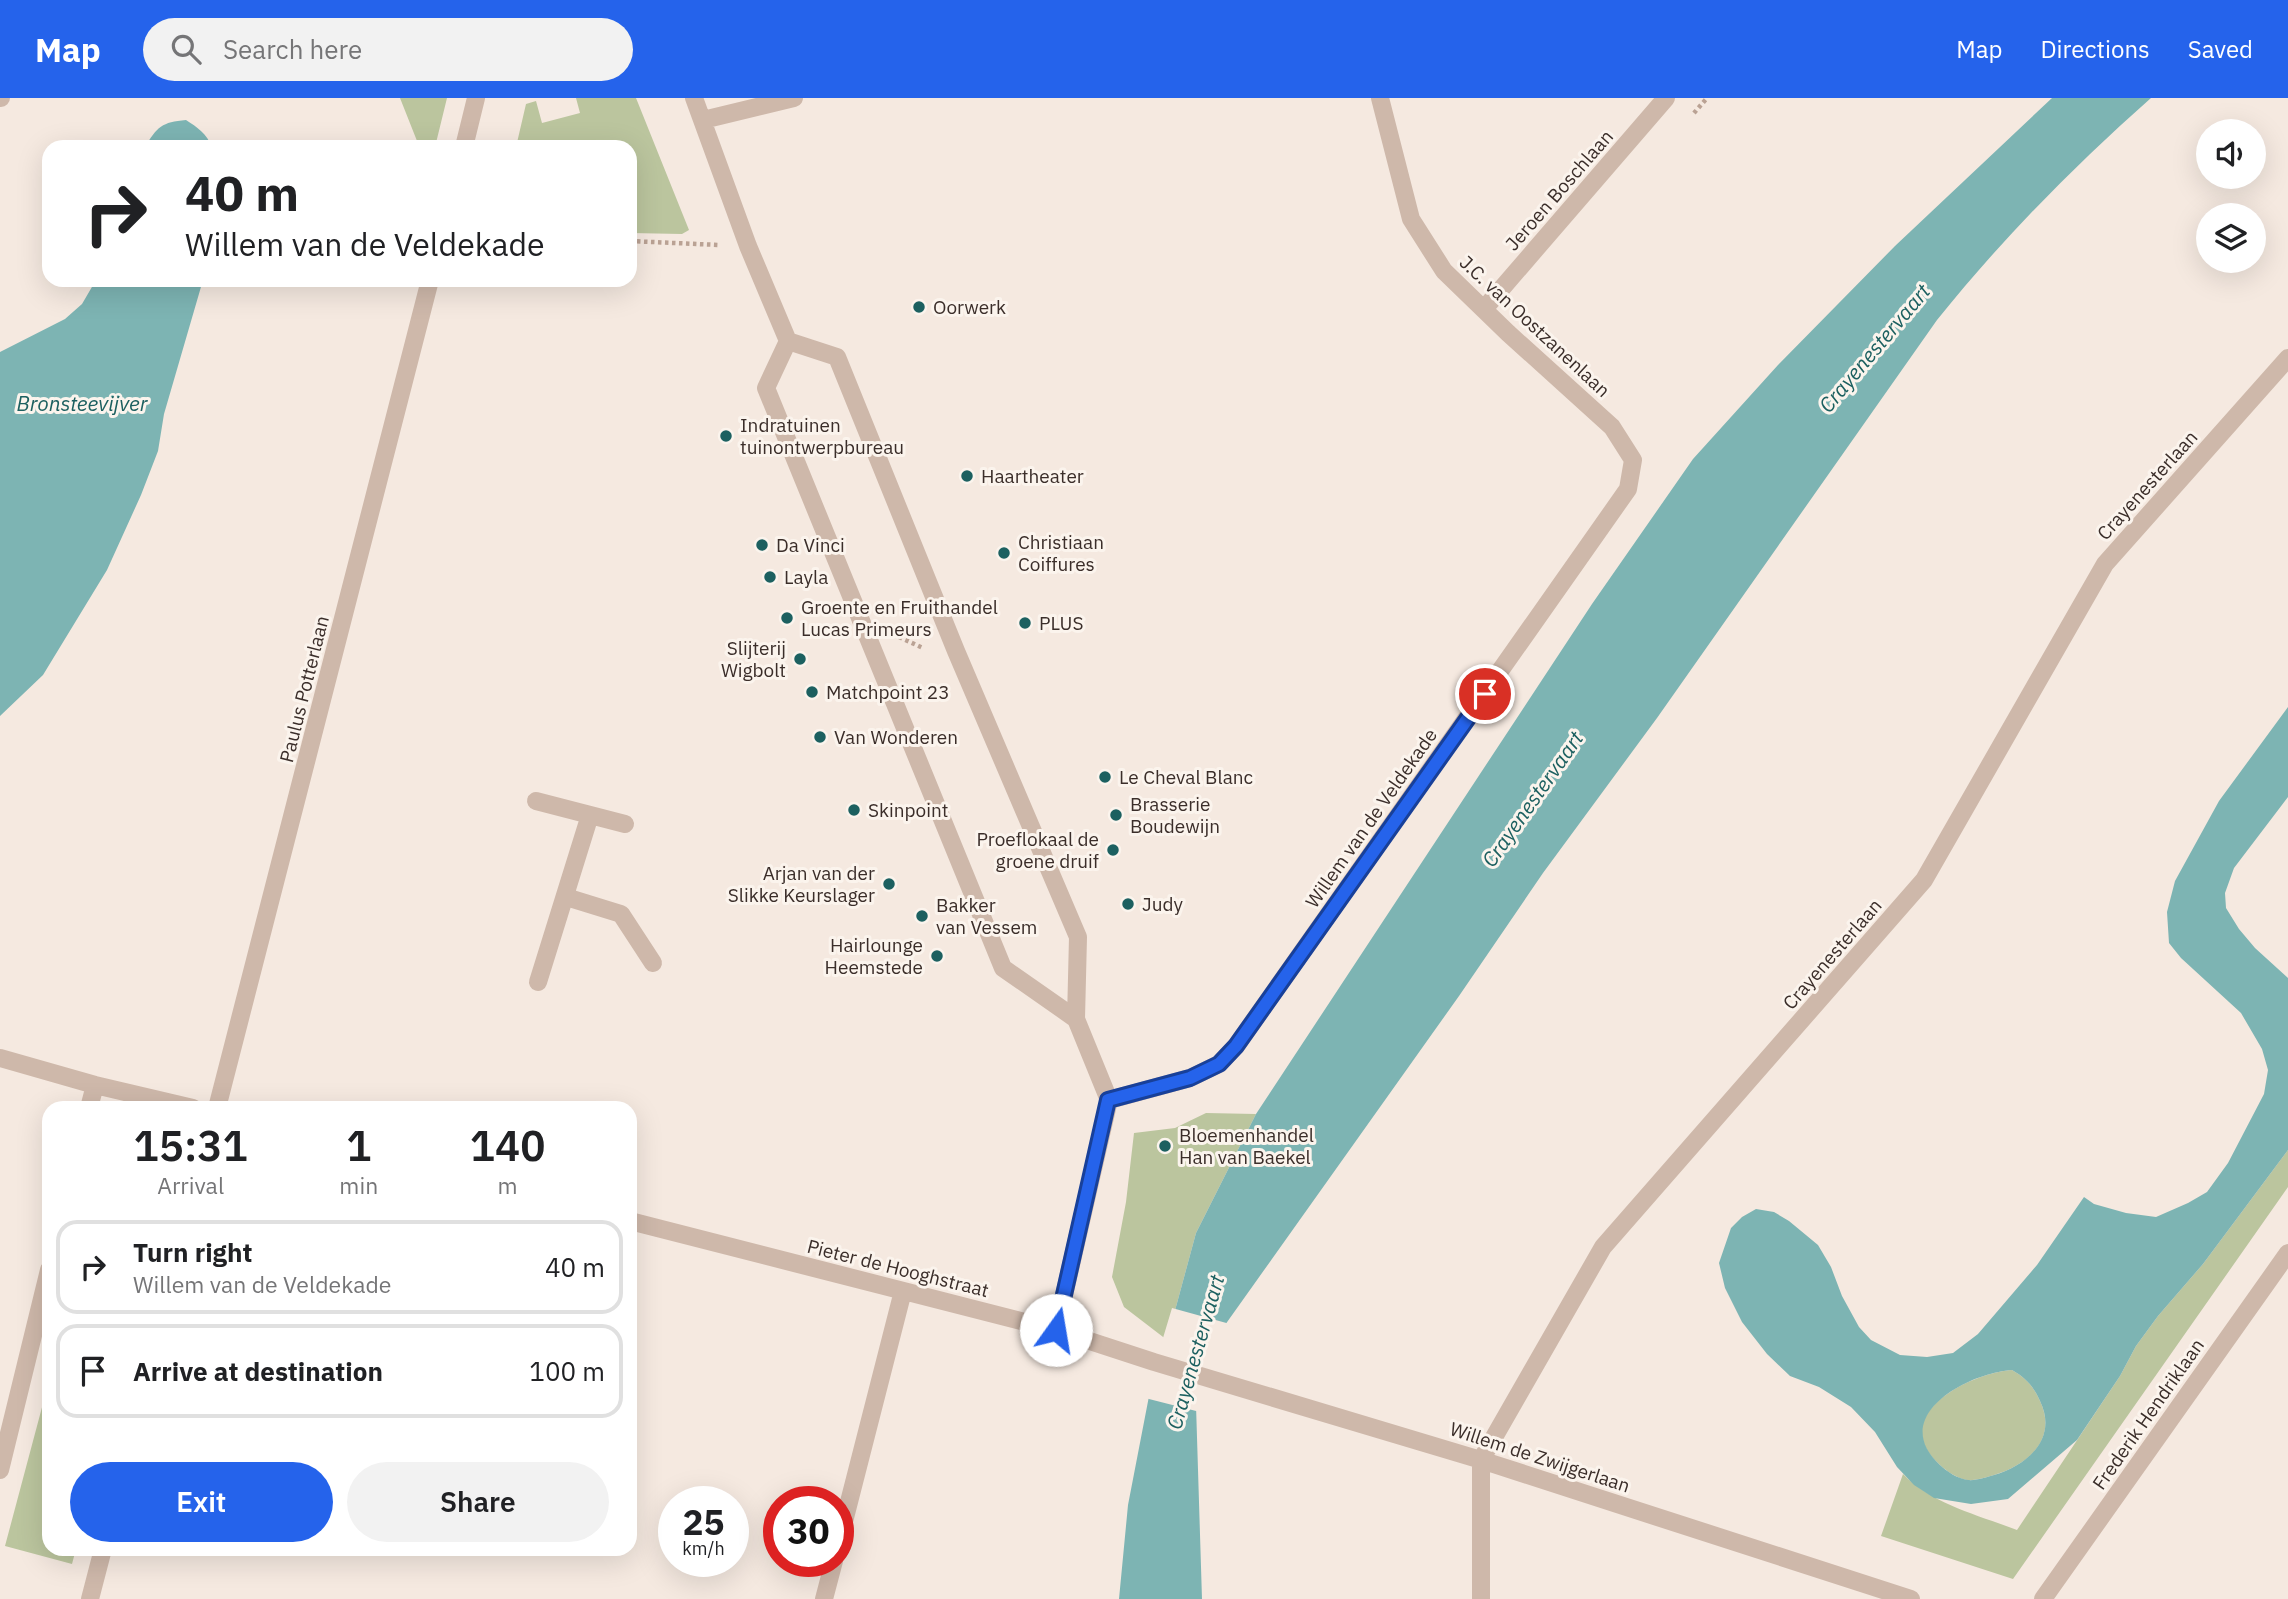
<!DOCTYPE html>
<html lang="en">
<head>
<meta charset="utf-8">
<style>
	:root { --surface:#fff; --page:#f2f2f2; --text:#202124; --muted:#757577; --line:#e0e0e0; --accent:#2563eb }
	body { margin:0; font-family:"IBM Plex Sans",sans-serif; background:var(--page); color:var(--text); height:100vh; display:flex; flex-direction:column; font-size:26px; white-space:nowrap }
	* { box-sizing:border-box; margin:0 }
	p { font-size:23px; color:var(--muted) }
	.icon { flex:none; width:38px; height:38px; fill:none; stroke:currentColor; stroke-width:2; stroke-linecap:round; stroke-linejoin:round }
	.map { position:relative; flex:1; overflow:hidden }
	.sheet { position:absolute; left:42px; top:1003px; width:595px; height:455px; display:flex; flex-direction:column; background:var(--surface); border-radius:21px; box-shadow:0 7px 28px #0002 }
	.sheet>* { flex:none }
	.banner { position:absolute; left:42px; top:42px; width:595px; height:147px; border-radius:21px; box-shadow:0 7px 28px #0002; background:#fff; color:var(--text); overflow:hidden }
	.fabs { position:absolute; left:2196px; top:21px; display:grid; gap:14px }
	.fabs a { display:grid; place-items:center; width:70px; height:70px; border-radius:50%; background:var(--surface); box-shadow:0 7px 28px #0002; font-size:35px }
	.speed { position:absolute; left:658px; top:1388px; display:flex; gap:14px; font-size:35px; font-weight:700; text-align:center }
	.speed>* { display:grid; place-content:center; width:91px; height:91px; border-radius:50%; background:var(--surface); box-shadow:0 7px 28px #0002; line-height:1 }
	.speed small { font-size:18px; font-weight:400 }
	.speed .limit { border:10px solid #d22; background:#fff; color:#111 }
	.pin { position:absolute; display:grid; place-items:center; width:60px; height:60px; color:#fff; margin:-30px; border:4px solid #fff; border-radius:50%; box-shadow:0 2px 7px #0007 }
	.me { position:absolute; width:77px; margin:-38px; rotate:13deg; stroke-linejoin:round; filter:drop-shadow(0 0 5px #0008) }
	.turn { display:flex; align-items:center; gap:24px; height:147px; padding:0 28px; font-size:32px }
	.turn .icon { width:91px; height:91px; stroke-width:2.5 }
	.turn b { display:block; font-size:49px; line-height:60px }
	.eta { display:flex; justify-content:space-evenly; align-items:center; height:119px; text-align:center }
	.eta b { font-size:42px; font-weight:600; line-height:49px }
	.primary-button { display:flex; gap:14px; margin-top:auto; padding:14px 28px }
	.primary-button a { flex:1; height:80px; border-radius:42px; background:var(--accent); color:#fff; font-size:28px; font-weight:600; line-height:80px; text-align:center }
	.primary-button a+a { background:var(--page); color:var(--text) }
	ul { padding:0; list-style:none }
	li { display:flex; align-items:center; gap:21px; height:94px; margin:0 14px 10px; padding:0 14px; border:4px solid var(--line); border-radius:21px }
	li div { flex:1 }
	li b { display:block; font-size:26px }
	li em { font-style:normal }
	header { display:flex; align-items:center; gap:42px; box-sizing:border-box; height:98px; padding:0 35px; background:var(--accent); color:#fff }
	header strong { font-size:33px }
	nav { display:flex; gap:38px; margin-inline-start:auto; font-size:24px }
	.search { width:490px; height:63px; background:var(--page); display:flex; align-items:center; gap:18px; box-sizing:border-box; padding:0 24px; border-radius:38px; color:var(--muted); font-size:26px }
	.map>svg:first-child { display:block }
	.green { fill:#bbc59e }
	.water { fill:#7db4b3; fill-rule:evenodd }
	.pier { fill:#f5e9e0 }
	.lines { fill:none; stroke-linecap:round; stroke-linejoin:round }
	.path { stroke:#baa294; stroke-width:4.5; stroke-dasharray:3.5 3.5; stroke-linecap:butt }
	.lane { stroke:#ceb8aa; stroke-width:18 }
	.street { stroke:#ceb8aa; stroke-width:18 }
	.route-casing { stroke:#184099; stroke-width:18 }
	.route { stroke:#2563eb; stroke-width:12 }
	.poi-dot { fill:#1c6060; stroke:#fbf4ed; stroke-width:2.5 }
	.labels { text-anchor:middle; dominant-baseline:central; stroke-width:6; stroke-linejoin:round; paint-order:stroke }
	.street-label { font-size:19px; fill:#3b2e2a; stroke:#fbf4ed }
	.poi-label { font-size:19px; fill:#3b2e2a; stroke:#fbf4ed; text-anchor:start }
	.water-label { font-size:21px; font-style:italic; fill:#1c6060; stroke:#fbf4ed }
</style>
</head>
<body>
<header>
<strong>Map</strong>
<div class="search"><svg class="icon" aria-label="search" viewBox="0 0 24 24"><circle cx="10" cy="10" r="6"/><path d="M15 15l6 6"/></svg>Search here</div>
<nav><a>Map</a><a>Directions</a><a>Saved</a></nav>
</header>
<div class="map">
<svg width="2288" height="1501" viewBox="0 0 2288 1501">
	<rect width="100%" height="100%" fill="#f5e9e0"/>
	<path class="green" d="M400,0H447L436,45L419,48Z
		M576,0H636L689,132L682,136L630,135V49H516L526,6L536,3L542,25L580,15Z
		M1206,1015L1256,1016L1196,1135L1167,1242L1124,1209L1112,1179L1126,1104L1134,1035L1175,1030Z
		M2288,1052V1089L2013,1481L1881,1438L1903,1376C1932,1406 1978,1417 2017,1432L2120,1278L2136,1248L2158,1218L2203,1166Z
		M2012,1272C2026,1280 2034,1289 2040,1303C2058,1341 2028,1367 1994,1377C1987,1379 1975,1383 1967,1382C1958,1381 1946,1373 1939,1366C1886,1318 1969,1275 2012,1272Z
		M49,1283V1451H76L72,1466L5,1448Z"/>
	<path class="water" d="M2052,0H2151C2073,69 2002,141 1937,222L1657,620L1543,775L1459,898L1225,1227L1196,1307L1202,1501H1119L1128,1407L1150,1293L1167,1242L1196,1135L1256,1016L1592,506L1693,361L1778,267L1895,148Z
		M186,22C197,29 207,36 212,49H145C157,29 162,24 186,22Z
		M96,182H203L164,316L158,353L141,397L107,472L43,577L0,618V254L65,221L82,206Z
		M2288,609V699L2234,770L2225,795L2226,810L2239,831L2255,850L2288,880V1052L2203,1166L2158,1218L2136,1248L2120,1278L2077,1342L2008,1401L1971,1406L1934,1400L1914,1387L1897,1369L1875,1334L1851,1309L1819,1289L1790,1278L1767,1256L1742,1224L1725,1190L1719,1165L1731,1130L1742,1119L1756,1111L1774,1114L1789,1123L1818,1147L1831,1169L1842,1198L1859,1229L1871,1242L1900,1257L1927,1259L1953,1255L1978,1236L2037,1167L2084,1099L2094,1106L2126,1115L2156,1119L2188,1105L2207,1094L2228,1065L2264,996L2268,972L2262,951L2241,915L2181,860L2169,845L2167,814L2175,783L2219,703ZM2012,1272C2026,1280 2034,1289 2040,1303C2058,1340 2028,1367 1994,1377C1987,1379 1975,1383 1968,1382C1958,1381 1946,1373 1940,1367C1887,1318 1968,1275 2012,1272Z"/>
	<path class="pier" d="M1172,1210L1230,1226L1200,1308V1314L1145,1300Z"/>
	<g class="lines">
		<path class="path" d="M1694,15L1707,0
			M630,143L719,147
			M899,539L923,550"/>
		<path class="lane" d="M536,703L625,726
			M566,799L621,816L653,865
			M538,884L590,717"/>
		<path class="street" d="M0,0H1
			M694,0L748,148L788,243L766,290L1003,870L1076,921
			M703,22L794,0
			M464,49L476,0
			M1484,211L1666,0
			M788,243L837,259L956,553L1078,839L1076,921L1109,1002
			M0,960L95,987L193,1010
			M1109,1002L1190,980L1219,966L1236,948L1628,391L1633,362L1612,329L1508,235L1444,173L1411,121L1380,0
			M89,1010L95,987
			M217,1010L430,182
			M630,1123L1056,1232L1154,1264L1481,1362L1911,1501
			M1056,1232L1109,1002
			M0,1372L49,1172
			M838,1447L903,1193
			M90,1501L103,1451
			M824,1501L834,1463
			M1481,1501V1362L1603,1149L1924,782L2105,466L2288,260
			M2043,1501L2288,1155"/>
	</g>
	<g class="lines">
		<g class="route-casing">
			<path id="route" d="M1056,1232L1108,1002L1190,980L1219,966L1236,948L1485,596"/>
		</g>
		<use href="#route" class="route"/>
	</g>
	<g class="poi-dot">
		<circle cx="919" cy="209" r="7"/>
		<circle cx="726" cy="338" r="7"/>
		<circle cx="967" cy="378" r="7"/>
		<circle cx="762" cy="447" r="7"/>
		<circle cx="1004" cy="455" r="7"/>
		<circle cx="770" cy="479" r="7"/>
		<circle cx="787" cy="520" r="7"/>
		<circle cx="1025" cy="525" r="7"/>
		<circle cx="800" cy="561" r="7"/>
		<circle cx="812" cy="594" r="7"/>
		<circle cx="820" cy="639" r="7"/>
		<circle cx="1105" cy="679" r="7"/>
		<circle cx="854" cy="712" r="7"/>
		<circle cx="1116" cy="717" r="7"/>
		<circle cx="1113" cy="752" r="7"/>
		<circle cx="889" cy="786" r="7"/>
		<circle cx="1128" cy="806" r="7"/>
		<circle cx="922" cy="818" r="7"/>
		<circle cx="937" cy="858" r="7"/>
		<circle cx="1165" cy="1048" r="7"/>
	</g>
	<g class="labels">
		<g class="street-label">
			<text transform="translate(1559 92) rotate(-49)">Jeroen Boschlaan</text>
			<text transform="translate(1535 228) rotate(43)">J.C. van Oostzanenlaan</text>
			<text transform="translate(2147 387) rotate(-48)">Crayenesterlaan</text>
			<text transform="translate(304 591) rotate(-76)">Paulus Potterlaan</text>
			<text transform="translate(1371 720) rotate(-55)">Willem van de Veldekade</text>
			<text transform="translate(1832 856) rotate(-49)">Crayenesterlaan</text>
			<text transform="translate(898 1170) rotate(14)">Pieter de Hooghstraat</text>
			<text transform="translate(2148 1316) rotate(-55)">Frederik Hendriklaan</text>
			<text transform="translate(1540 1359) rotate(18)">Willem de Zwijgerlaan</text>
		</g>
		<g class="poi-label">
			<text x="933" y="209">Oorwerk</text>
			<text x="740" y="327">Indratuinen<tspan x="740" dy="22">tuinontwerpbureau</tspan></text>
			<text x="981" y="378">Haartheater</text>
			<text x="1018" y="444">Christiaan<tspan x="1018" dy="22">Coiffures</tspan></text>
			<text x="776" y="447">Da Vinci</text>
			<text x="784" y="479">Layla</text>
			<text x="801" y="509">Groente en Fruithandel<tspan x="801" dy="22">Lucas Primeurs</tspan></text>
			<text x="1039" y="525">PLUS</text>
			<text x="786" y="550" text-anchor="end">Slijterij<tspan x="786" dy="22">Wigbolt</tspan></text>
			<text x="826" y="594">Matchpoint 23</text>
			<text x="834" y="639">Van Wonderen</text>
			<text x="1119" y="679">Le Cheval Blanc</text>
			<text x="1130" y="706">Brasserie<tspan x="1130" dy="22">Boudewijn</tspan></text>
			<text x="868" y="712">Skinpoint</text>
			<text x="1099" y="741" text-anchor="end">Proeflokaal de<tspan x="1099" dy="22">groene druif</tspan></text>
			<text x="875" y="775" text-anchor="end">Arjan van der<tspan x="875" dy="22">Slikke Keurslager</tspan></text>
			<text x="1142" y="806">Judy</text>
			<text x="936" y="807">Bakker<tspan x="936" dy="22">van Vessem</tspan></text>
			<text x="923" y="847" text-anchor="end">Hairlounge<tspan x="923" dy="22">Heemstede</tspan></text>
			<text x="1179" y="1037">Bloemenhandel<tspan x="1179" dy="22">Han van Baekel</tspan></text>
		</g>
		<g class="water-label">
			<text transform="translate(1874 250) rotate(-50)">Crayenestervaart</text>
			<text x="82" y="305">Bronsteevijver</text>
			<text transform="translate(1532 701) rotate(-55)">Crayenestervaart</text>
			<text transform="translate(1195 1254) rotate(-74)">Crayenestervaart</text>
		</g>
	</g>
</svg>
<div class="fabs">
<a><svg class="icon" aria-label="sound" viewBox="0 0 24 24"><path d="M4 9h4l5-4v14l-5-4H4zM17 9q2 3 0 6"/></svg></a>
<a><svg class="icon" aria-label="layers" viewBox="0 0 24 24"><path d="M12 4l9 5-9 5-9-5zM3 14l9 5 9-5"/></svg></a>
</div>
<div class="speed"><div>25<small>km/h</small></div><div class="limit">30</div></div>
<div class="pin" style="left:1485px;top:596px;background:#d93025"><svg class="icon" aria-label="arrive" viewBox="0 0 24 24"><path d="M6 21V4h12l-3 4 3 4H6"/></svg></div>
<svg class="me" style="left:1056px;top:1232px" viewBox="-20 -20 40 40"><circle r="19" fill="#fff"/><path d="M0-13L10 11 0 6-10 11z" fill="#2563eb"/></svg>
<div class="banner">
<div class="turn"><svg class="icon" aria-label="right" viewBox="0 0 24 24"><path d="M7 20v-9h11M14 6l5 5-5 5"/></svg><div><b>40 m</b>Willem van de Veldekade</div></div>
</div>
<section class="sheet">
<div class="eta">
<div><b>15:31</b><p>Arrival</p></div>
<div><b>1</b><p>min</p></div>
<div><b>140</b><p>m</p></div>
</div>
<ul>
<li><svg class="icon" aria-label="right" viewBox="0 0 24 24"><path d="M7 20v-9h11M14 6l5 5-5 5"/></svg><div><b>Turn right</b><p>Willem van de Veldekade</p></div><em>40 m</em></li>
<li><svg class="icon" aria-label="arrive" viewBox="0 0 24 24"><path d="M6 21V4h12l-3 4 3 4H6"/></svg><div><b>Arrive at destination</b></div><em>100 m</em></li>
</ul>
<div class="primary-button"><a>Exit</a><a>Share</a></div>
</section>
</div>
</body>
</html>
